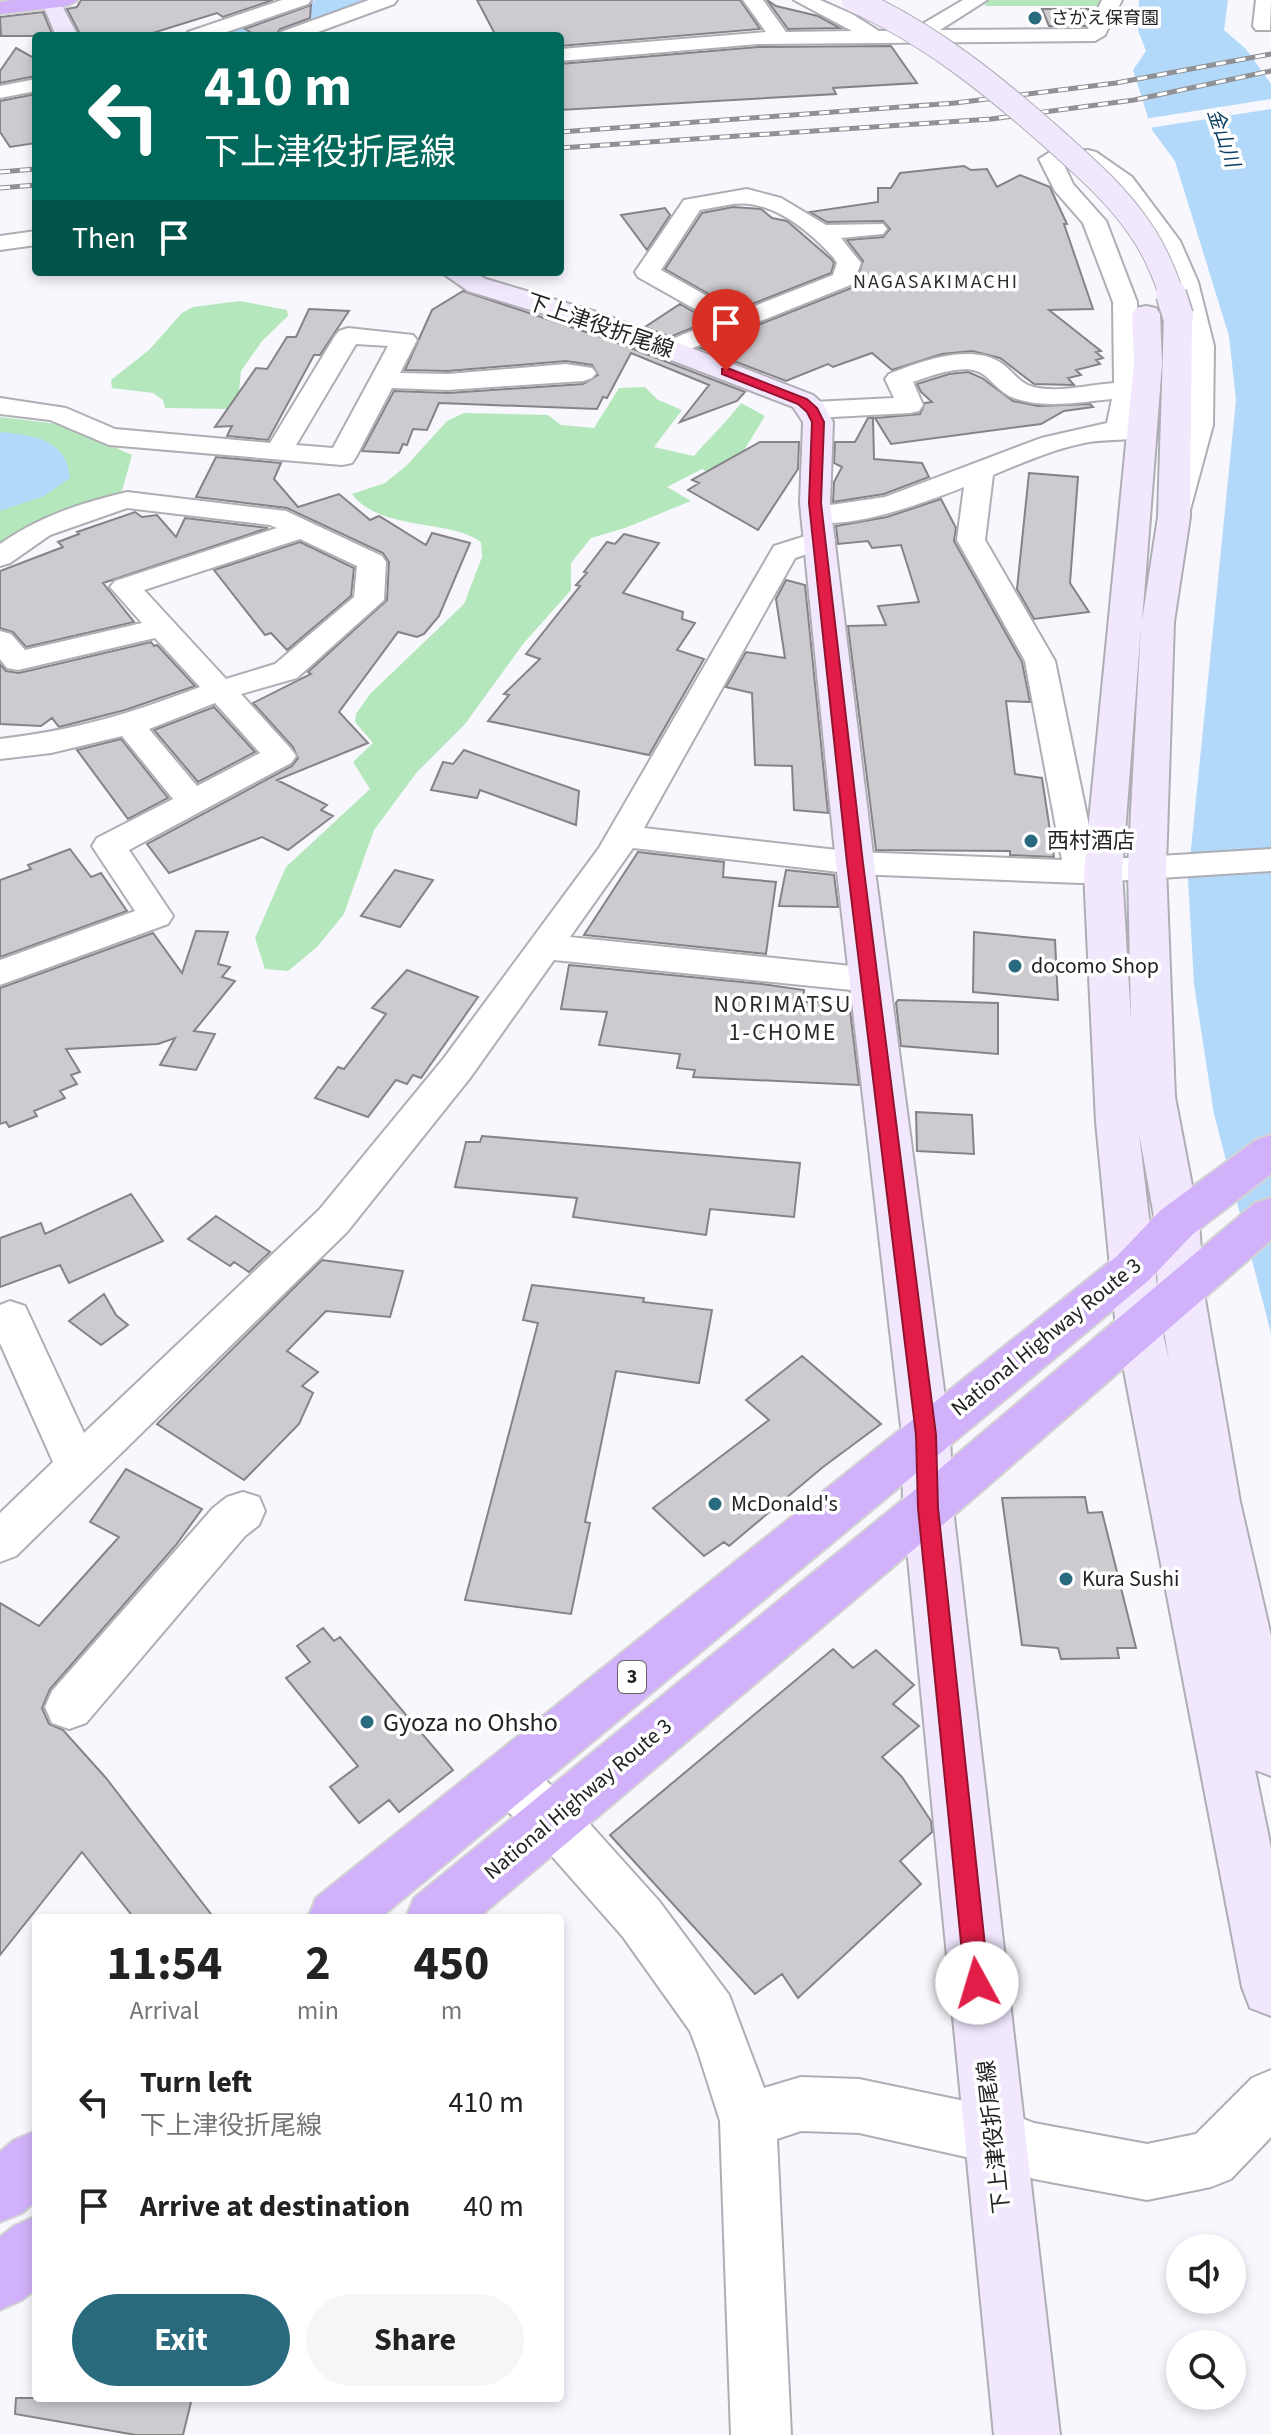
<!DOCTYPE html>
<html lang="en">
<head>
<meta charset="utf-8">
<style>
	:root { --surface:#fff; --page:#f6f6f6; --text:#222; --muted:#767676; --accent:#2a6a7e }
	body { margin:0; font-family:"Source Sans 3","Noto Sans JP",sans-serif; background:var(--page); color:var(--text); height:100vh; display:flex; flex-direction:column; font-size:30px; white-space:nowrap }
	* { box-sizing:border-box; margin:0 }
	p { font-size:26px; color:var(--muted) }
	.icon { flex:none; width:44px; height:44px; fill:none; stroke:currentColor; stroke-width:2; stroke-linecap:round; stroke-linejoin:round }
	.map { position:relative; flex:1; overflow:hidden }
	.details { position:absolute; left:32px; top:1914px; width:532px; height:488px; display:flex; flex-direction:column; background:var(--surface); border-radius:8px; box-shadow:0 4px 12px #0003 }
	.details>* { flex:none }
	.hud { position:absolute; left:32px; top:32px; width:532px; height:244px; border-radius:8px; box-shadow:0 4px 12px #0003; background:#00695c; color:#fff; overflow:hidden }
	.controls { position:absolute; left:1166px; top:2234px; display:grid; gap:16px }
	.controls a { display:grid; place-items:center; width:80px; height:80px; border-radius:50%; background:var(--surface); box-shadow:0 4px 12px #0003; font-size:40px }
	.pin { position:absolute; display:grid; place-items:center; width:68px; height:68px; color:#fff; margin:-82px -34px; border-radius:50% 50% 50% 0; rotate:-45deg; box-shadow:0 0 8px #0007 }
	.pin .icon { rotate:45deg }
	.me { position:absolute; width:88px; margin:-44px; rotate:354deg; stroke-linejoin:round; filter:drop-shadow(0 0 6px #0008) }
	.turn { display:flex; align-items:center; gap:28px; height:168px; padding:0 40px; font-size:36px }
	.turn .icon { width:104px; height:104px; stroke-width:2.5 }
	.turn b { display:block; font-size:56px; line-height:68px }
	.then { display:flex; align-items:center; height:76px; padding:0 40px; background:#0003; gap:16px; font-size:30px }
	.eta { display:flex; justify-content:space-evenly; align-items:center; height:136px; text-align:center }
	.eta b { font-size:48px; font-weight:700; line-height:56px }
	.action { display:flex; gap:16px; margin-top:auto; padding:16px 40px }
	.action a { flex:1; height:92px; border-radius:48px; background:var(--accent); color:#fff; font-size:32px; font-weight:700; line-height:92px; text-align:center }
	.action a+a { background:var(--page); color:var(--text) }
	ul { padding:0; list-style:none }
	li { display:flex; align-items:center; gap:24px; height:104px; padding:0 40px }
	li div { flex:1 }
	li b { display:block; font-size:30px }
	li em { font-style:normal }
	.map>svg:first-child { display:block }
	.green { fill:#b4e7bb }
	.water { fill:#b2d9fa }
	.pier { fill:#f7f7fd }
	.building { fill:#cdcad0; stroke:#868388; stroke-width:2 }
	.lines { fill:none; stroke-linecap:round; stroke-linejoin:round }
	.street-casing { stroke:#aeaeb4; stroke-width:4 }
	.secondary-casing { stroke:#aeaeb4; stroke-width:4 }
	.highway-casing { stroke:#d3d3d3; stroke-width:4 }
	.street { fill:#fff; fill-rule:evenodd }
	.secondary { fill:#f1e8fe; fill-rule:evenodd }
	.highway { fill:#d1b1fa; fill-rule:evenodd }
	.rail-casing { stroke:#919195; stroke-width:5 }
	.rail { stroke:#fff; stroke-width:3; stroke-dasharray:10; stroke-linecap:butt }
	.secondary-bridge-far1-casing { stroke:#aeaeb4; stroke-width:26; stroke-linecap:butt }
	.secondary-bridge-casing { stroke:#aeaeb4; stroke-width:33; stroke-linecap:butt }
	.secondary-bridge-far1 { stroke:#f1e8fe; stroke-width:24 }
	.secondary-bridge { stroke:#f1e8fe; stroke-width:30 }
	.route { fill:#e11d48; stroke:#92132f; stroke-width:2 }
	.poi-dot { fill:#2a6a7e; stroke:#fff; stroke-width:3 }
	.labels { text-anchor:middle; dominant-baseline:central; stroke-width:7; stroke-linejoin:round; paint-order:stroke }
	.far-poi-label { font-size:18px; fill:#232325; stroke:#fff; text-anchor:start }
	.far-water-label { font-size:20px; font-style:italic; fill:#0d4164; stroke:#fff }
	.far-neighbourhood-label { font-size:20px; letter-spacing:2px; fill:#2d2c31; stroke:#fff }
	.shield { fill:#fff; stroke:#656566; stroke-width:2 }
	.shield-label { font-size:20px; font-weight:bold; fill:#232325 }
	.street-label { font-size:22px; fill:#232325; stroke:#fff }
	.poi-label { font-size:22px; fill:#232325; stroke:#fff; text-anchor:start }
	.neighbourhood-label { font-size:24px; letter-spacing:2px; fill:#2d2c31; stroke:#fff }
	.near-poi-label { font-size:26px; fill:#232325; stroke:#fff; text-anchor:start }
</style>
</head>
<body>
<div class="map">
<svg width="1271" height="2435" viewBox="0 0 1271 2435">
	<rect width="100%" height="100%" fill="#f7f7fd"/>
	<path class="green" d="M989,0H1104L1101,6H984Z
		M240,301L287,310L288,316L262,341L241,371L238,402L231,409L165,408L163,400L153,393L112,388L111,380L149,350L182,313L193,307Z
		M645,387L658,400L682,410L654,447L694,456C710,437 726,423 741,403L765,416L738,460L713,475L702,469L667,487L691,501L625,528L591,538L571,563V590L523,644L465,724L417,772L374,830L344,914L317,947L288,971L265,969L255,938L286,867L370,789L353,762L373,743L355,722L356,714L370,694L464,604L482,557L481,542C450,519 379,531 352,494L385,483L407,465L447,421L464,413L548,415L561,425L594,428L619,388Z
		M0,417L66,425L132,455L122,491L0,548Z"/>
	<path class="water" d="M316,0H377L276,36H216Z
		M1139,0H1228L1224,30L1246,49L1271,84V1333L1214,1114L1194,984L1188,879L1236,400L1229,336L1175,161L1152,130L1133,70L1146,51L1138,30Z
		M0,432C33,435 67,439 70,478L44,496L0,511Z"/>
	<path class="pier" d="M1271,99V109L1149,128L1144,119Z"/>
	<path class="building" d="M81,0H273L223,17L217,13L143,36H81L67,9L77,7Z
		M477,0H740L760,29L560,46V36H496Z
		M767,0L776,6L818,16L840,28L788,29Z
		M311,5L310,18L280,29L275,36H257L245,29Z
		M1042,9H1092V13L1086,26H1049Z
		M43,12L53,36H1L0,17Z
		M891,46L917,83L833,88L836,94L560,110V64L758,47Z
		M16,48L36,59V76L0,83V71Z
		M36,94V143L10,147L0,132V101Z
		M964,166L971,170L987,169L997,187L1020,175L1050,187L1053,194L1067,224H1064L1093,309L1049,310L1101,351L1096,352L1103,358L1096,360L1100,364L1076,370L1081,375L1068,378L1074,385L1034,384L1000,358L972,351L942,354L892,370L872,353L833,367L828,364L786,381L700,348L854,287L863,261L847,240L883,237L890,229L883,221L827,222L810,212L878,202V188H891L900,173Z
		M733,207L761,209L772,218L787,221L831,259L834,263L831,273L737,310L665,269L702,213Z
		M665,208L670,215L647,250L621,215Z
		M463,291L610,340L745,392L737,401L680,422L709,385L631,353L607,398L603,397L597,409L439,403L427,430L413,429L407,445L403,444L399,453L362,451L394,391L448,393L583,384L598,375L592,365L566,361L448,371L405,370L432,310Z
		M680,304L709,321L670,337L645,327Z
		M309,309L349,311L320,355H314L268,440L227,436L232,426L215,427L256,368L267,369L287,337H296Z
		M968,372L982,378L1013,401L1038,406L1090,404L1093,407L1064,411L1041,424L891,444L875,418L920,414L925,403L932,402L921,392L917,384L949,374Z
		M868,418H873L874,459L922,463L929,477L884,494L833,502L834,482L842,467L834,463L835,442H855Z
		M760,442H799L798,469L758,530L688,490L699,483L692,480Z
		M216,457L281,463L274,479L298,507L339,494L370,520L379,516L426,545L432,533L470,543L439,616L424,634L417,637L398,632L339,712L368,743L277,780L327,805L321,810L333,816L288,850L262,837L169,873L147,844L292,766L298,758L293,747L253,703L311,674L308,672L387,600L389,562L383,553L287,508L196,497Z
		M1029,473L1078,477L1070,583L1089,612L1034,619L1017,589Z
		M941,499L956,528L954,541L1022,662L1030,702L1006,701L1015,774L1042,778L1054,857L1010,855V851L876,850L848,626L886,625L878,606L919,602L901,545L872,548L868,541L838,544L836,526L887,517Z
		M135,512L142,517L157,515L176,537L185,518L268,528L103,583L134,622L26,647L13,632L0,628V571L63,547L58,542L79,534L77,532Z
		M624,534L659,543L623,593L683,612L682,619L695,623L677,650L704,659L649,755L488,721L509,695L504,694L540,659L526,654L580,586L576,585L587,573L584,572L607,542L615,544Z
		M300,542L354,568L351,596L287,650L271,633L265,635L214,570Z
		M786,580L805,585L828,813L794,810L792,766L755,765L752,693L726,687L746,652L785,658L776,599Z
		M151,642L154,646L157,645L195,686L125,710L59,727L52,718L41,726L0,724V664L6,671L19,673Z
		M214,707L255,752L198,782L154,730Z
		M121,739L168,798L128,819L77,750Z
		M464,750L579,791L576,825L480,790L477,798L431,790L443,762L453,764Z
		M70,849L91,877L101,873L127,911L0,957V880L31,869L28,865Z
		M638,852L724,862L723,877L776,882L766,954L584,935Z
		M395,870L433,880L400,927L361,916Z
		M786,870L834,875L838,907L779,906Z
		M196,931L228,932L218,964L230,967L222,977L235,981L194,1031L215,1034L196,1070L160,1065L175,1038L158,1044L66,1049L80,1072L71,1075L77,1084L60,1091L65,1098L34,1111L37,1116L9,1127L6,1122L0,1124V988L153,933L182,973Z
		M974,932L1055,940L1058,1000L973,992Z
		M569,965L762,984L804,990L803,1002H849L859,1085L693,1077L695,1070L677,1068L680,1054L599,1045L607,1012L561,1009Z
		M407,970L478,997L421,1078L413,1075L407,1084L396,1080L368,1117L315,1098L338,1067L344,1069L386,1014L372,1008Z
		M898,1000L998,1003V1054L901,1046L896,1003Z
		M916,1112L972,1115L974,1154L917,1151Z
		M482,1136L800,1163L794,1217L710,1209L706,1235L573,1217L577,1198L455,1187L466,1142H480Z
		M131,1194L163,1241L69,1283L60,1265L0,1287V1238L41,1223L45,1234Z
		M216,1216L270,1252L249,1272L234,1262L230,1266L188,1239Z
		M322,1260L403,1271L390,1317L326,1311L287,1351L318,1372L302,1386L313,1393L299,1424L244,1480L157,1424Z
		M532,1285L644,1298L643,1302L712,1310L699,1383L616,1371L585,1522L590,1523L571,1614L465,1600L538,1323L523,1320Z
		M104,1294L116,1315L128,1325L101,1345L69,1321Z
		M802,1356L881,1424L823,1467L729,1546L724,1542L704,1556L653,1508L769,1420L746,1400Z
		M126,1469L202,1509L176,1545L50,1689L42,1708L49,1724L63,1730L106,1778L214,1918H134L82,1852L0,1955V1603L39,1626L119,1537L90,1522Z
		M1085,1497L1088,1513L1102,1512L1136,1648H1117L1119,1658L1061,1659L1058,1648L1022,1645L1002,1498Z
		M323,1628L334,1641L340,1637L453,1770L399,1812L389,1800L359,1823L330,1787L358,1766L286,1678L310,1662L297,1646Z
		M833,1649L853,1668L876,1650L914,1685L893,1704L919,1726L882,1757L902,1777L931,1821L932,1832L900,1861L921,1884L798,1998L782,1974L755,1994L610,1835Z
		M16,2398H192L183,2435H136L15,2414Z"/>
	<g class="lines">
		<g class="street-casing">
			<path id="street" d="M282,0H311L308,4L215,36H185L188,32Z
				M369,0H397L394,4L307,36H278L281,32Z
				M743,0H763L786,32L852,31L794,0H820L852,14L879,31L923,30L921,27L924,23L963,0H987L940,30L1088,29L1102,0H1122L1105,35L1095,41L758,44L560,61V49L766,32Z
				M1256,0H1271L1270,30H1256L1253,26Z
				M36,79V91L0,98V86Z
				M1088,150L1096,152L1132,177L1180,241L1198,282L1214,346L1213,425L1190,510L1186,516L1176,518L1166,516L1162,510L1187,425L1188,346L1174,282L1157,242L1116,187L1083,164L1064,165L1073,184L1106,221L1137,302L1140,390L1134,422L1151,424L1155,430L1151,436C1131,441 1109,439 1089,442C1056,448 1024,462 993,475L985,540L1055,661L1096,860L1271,849V871L1081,883L855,874L633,848L570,937L871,968L884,971L889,980L884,989L871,992L554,960L470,1078L347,1232L16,1556L0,1562V1513L53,1462L0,1343V1305L10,1301L25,1306L84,1433L319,1210L444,1058L599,848L774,546L821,531L831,534L835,540L831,546L795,558L644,828L855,852L1062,860L1025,661L957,540L964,487C924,503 849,531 807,521L803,515L807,509L817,507L885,497L1041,438L1107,423L1112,399C1079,402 1046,409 1014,398C1002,394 994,383 984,375C966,361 931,376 913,382L923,405L919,411L910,413L813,418L804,416L800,410L804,404L813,402L894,398L885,379L889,374C919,362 967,344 998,361C1011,368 1018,383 1033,387C1058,393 1088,385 1114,383L1113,302L1083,223L1055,191L1039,159L1050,152Z
				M747,189L781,198L826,225L883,224L887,229L883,234L841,238L861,263L853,284L678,354H660L656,349L660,344L716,321L638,277L635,272L684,200ZM733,204C772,199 809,231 833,257L837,263L833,275L737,313L661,270L700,210Z
				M36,231V245L0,250V236Z
				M348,328L413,335L417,340L400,373L448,374L566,364L592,368L596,373L592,378L583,381L448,390L392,388L356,457L352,463L342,465L109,445L50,420L0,414V398L66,408L115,429L270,443L335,336L339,331ZM356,344L388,346L333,448L296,445Z
				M127,492L286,511L382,556L386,562L384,600L297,678L241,694L291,749L296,756L291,763L129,850L173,916L168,924L0,985V960L135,911L92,846L97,838L173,799L122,736L51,753L0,759V739C76,730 129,714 200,687L155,638L18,670L7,668L0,659V631L11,634L25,650L142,623L110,587L115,581L277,528L270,525L127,508L50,535L10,563L0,566V544C40,516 81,503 127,492ZM300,539L357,566L354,597L275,664L226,679L144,590ZM215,703L260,753L197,786L149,729Z
				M243,1492L259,1497L265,1511L259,1525L245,1536L86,1723L69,1729L52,1723L45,1707L52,1691L213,1508L227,1497Z
				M508,1756L525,1762L571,1803L659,1901L729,1995L764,2088L801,2077L859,2079L993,2107L1034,2123L1147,2144L1196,2134L1252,2078L1271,2070V2137L1231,2179L1211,2187L1147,2200L1034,2179L993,2163L859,2133L801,2131L777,2139L791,2435H731L720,2121L698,2052L690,2031L623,1937L535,1837L491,1796L483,1779L491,1762Z"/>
		</g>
		<g class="secondary-casing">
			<path id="secondary" d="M41,0H59L78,36H56Z
				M441,272H473L486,279L603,314L813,395L823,404L833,422L830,503L874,863L950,1435L953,1508L1060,2435H994L903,1508L902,1435L836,863L800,503L803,422L793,407L583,326L468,291Z
				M1146,306L1156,308L1160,314L1162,363L1142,621L1158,517L1164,316L1168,310L1178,308L1188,310L1192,316L1190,517L1174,622L1166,867L1175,1097L1199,1222L1204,1293L1240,1502L1271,1636V1776L1255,1770L1271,1848V2016L1250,2008L1242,1987L1116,1329L1096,1122L1084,872L1134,363L1132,314L1136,308ZM1141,626L1128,867L1131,1020L1122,872ZM1139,1133L1155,1222L1158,1293L1169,1361L1162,1329Z"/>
		</g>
		<g class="highway-casing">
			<path id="highway" d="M13,0H78L67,6L0,14V2Z
				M1271,1135V1174L1193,1234L1149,1280L380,1918H308L316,1898L1117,1256L1161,1210L1256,1140Z
				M1271,1198V1240L945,1523L478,1918H406L414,1898L911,1493L1255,1203Z
				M36,2131V2201L22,2213L0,2222V2152L14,2140Z
				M36,2216V2289L22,2300L0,2310V2237L14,2226Z"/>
		</g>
		<use href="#street" class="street"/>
		<use href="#secondary" class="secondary"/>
		<use href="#highway" class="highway"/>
		<g class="rail-casing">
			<path id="rail" d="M560,132L955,103L1116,83L1271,54
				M560,148L991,119L1134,100L1271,71
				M0,172L36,169
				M0,188L36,185"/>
		</g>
		<use href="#rail" class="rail"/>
		<g class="secondary-bridge-far1-casing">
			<path id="secondary-bridge-far1" d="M854,0C930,34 993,85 1055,140C1085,167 1117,195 1140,229C1154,249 1164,272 1172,296"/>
		</g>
		<g class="secondary-bridge-casing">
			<path id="secondary-bridge" d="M1171,294L1178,316"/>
		</g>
		<use href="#secondary-bridge-far1" class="secondary-bridge-far1"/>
		<use href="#secondary-bridge" class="secondary-bridge"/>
	</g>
	<path class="route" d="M722,369H730L807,399L817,408L824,422L821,503L863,863L936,1435L938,1508L989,1983L986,1992L977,1995L969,1992L965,1983L918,1508L916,1435L847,863L809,503L812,422L807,412L798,404L722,374Z"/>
	<g class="poi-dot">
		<circle cx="1035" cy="18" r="8"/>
		<circle cx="1031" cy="841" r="8"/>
		<circle cx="1015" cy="966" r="8"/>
		<circle cx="715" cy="1504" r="8"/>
		<circle cx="1066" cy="1579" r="8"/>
		<circle cx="367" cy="1722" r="8"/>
	</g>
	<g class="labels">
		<g class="far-poi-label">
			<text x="1051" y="18">さかえ保育園</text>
		</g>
		<g class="far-water-label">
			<text transform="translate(1223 138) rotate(71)">金山川</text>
		</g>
		<g class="far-neighbourhood-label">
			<text x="936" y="282">NAGASAKIMACHI</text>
		</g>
		<rect class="shield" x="618" y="1661" width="28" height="32" rx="6"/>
		<g class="shield-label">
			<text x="632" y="1677">3</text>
		</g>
		<g class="street-label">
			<text transform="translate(600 326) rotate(19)">下上津役折尾線</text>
			<text transform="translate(1046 1337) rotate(-39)">National Highway Route 3</text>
			<text transform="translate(578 1799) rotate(-40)">National Highway Route 3</text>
			<text transform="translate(994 2137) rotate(-96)">下上津役折尾線</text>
		</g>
		<g class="poi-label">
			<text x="1047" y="841">西村酒店</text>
			<text x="1031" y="966">docomo Shop</text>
			<text x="731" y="1504">McDonald's</text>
			<text x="1082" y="1579">Kura Sushi</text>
		</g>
		<g class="neighbourhood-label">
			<text x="783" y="1004">NORIMATSU<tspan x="783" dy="28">1-CHOME</tspan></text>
		</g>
		<g class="near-poi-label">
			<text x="383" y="1722">Gyoza no Ohsho</text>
		</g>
	</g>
</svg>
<div class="controls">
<a><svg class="icon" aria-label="sound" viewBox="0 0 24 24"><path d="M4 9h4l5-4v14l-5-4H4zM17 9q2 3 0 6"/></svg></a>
<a><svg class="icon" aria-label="search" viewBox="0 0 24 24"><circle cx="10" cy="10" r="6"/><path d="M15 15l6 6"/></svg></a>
</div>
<div class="pin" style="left:726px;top:371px;background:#d93025"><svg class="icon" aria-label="arrive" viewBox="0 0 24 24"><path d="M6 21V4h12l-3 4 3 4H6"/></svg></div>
<svg class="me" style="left:977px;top:1983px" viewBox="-20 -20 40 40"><circle r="19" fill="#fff"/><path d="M0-13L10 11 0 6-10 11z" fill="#e11d48"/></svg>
<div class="hud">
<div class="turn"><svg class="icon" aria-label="left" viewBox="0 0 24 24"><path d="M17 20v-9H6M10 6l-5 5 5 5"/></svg><div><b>410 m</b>下上津役折尾線</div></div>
<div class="then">Then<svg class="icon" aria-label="arrive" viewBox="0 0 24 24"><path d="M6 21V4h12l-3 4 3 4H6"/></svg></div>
</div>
<section class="details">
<div class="eta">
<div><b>11:54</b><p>Arrival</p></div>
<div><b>2</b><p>min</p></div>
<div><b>450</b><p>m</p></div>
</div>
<ul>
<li><svg class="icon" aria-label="left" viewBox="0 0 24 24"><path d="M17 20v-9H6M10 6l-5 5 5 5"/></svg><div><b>Turn left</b><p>下上津役折尾線</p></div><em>410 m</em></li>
<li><svg class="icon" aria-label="arrive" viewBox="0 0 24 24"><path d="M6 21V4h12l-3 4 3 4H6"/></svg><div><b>Arrive at destination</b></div><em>40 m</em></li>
</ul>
<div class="action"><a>Exit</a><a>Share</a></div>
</section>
</div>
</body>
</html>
